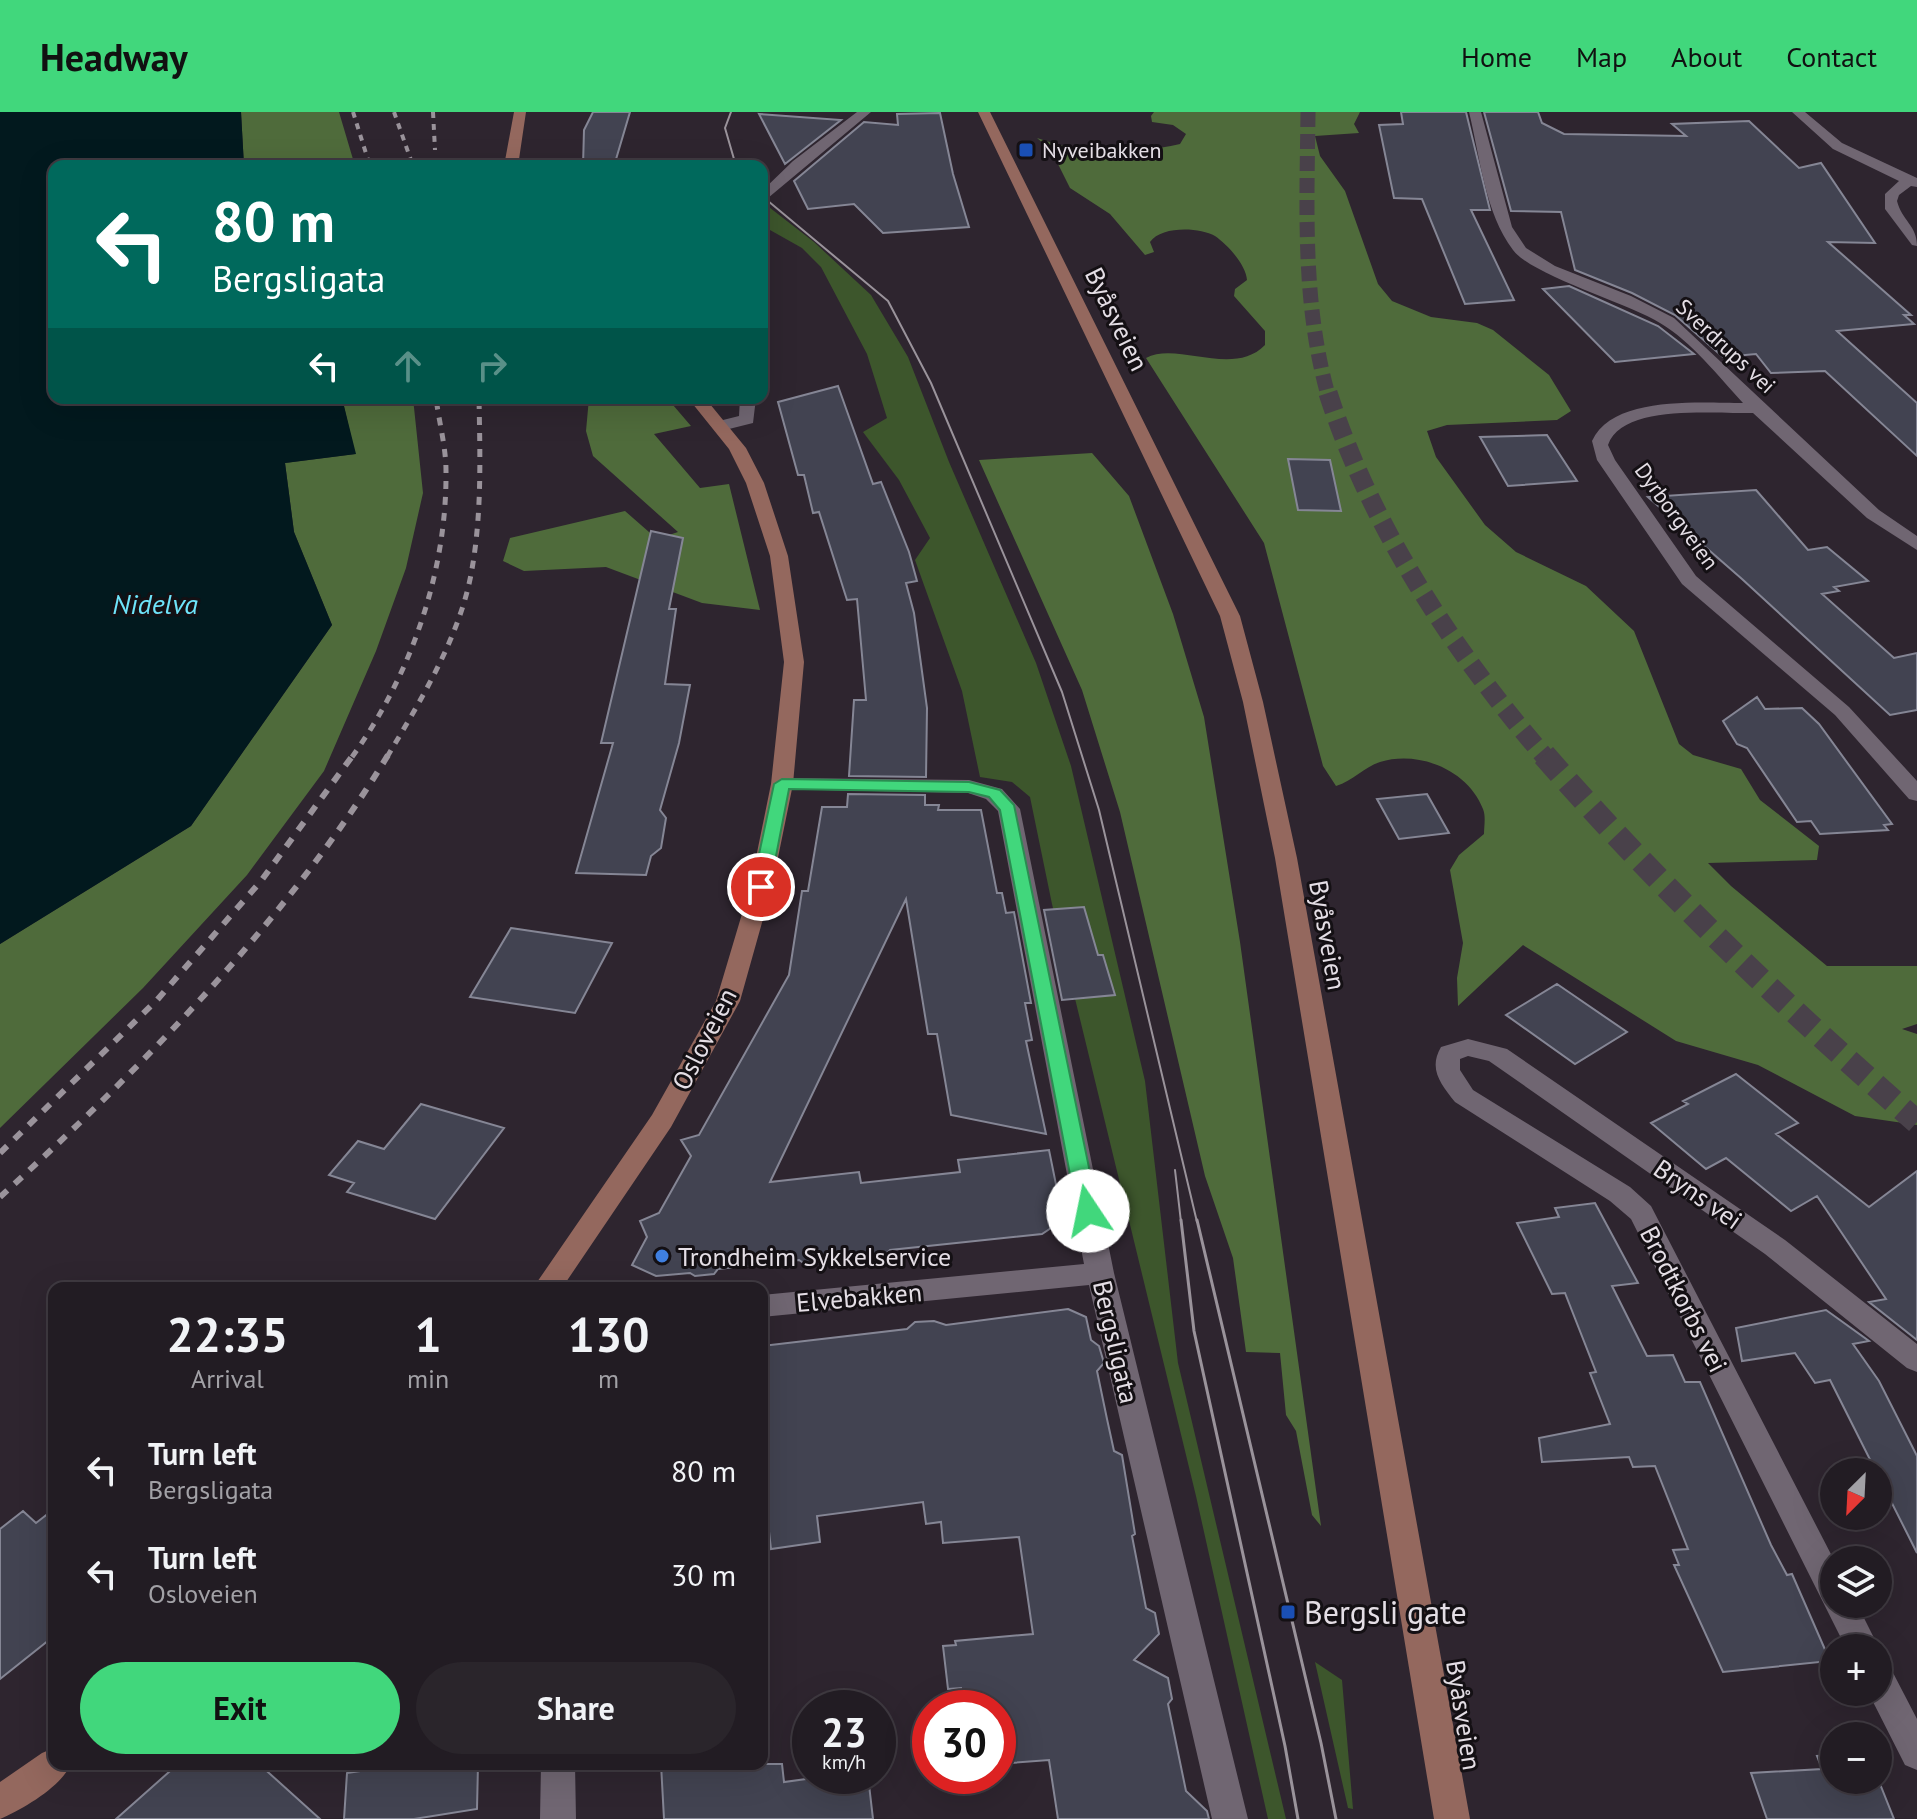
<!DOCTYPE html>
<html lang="en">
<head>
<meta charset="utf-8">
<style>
	:root { --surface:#221c23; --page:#2a252b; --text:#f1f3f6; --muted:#a2a1a6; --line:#3f3a41; --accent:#41d77c }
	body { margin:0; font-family:"PT Sans",sans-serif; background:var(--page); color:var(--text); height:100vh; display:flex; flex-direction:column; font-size:30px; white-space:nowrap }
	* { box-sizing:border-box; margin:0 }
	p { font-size:26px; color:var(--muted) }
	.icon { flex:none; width:44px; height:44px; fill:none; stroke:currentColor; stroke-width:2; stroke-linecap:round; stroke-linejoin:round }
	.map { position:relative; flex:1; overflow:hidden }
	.panel { position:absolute; left:48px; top:1170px; width:720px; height:488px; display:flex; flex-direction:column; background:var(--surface); border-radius:16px; box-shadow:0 8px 32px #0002,0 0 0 2px var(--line) }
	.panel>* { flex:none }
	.top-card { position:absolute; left:48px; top:48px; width:720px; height:244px; border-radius:16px; box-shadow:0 8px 32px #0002,0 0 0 2px var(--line); background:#00695c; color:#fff; overflow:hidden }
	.needle { width:52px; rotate:204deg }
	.buttons { position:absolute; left:1820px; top:1346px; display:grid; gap:16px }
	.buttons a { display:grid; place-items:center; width:72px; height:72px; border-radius:50%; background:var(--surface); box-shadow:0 8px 32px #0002,0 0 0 2px var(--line); font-size:40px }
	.speed { position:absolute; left:792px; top:1578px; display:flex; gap:16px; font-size:40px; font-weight:700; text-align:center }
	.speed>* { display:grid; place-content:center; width:104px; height:104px; border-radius:50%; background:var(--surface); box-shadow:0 8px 32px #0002,0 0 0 2px var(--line); line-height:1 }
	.speed small { font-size:20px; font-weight:400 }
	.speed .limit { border:12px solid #d22; background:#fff; color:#111 }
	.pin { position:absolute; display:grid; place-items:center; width:68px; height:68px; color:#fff; margin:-34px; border:4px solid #fff; border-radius:50%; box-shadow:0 2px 8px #0007 }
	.me { position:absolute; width:88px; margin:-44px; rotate:349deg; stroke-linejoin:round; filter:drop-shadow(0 0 6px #0008) }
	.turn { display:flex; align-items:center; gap:28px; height:168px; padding:0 32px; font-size:36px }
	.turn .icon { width:104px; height:104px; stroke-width:2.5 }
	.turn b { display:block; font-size:56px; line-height:68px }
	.lanes { display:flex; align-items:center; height:76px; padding:0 32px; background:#0003; justify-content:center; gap:40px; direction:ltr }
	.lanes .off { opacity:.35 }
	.eta { display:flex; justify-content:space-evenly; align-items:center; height:136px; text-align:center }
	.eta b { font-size:48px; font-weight:800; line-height:56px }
	.primary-button { display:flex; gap:16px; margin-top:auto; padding:16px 32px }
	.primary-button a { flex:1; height:92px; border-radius:48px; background:var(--accent); color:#111; font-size:32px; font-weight:800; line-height:92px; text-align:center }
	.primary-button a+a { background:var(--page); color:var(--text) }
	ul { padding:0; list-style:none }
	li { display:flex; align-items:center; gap:24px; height:104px; padding:0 32px }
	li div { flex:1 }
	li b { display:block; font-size:30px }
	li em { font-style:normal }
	header { display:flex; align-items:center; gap:48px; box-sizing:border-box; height:112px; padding:0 40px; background:var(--accent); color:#111 }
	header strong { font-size:38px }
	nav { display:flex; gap:44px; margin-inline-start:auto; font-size:28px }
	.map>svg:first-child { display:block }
	.green { fill:#3d562c }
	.forest { fill:#4f6b3b }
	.water { fill:#02191e }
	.building { fill:#424351; stroke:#858695; stroke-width:2 }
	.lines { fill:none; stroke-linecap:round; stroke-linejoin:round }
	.highway-tunnel-far2 { stroke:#49414a; stroke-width:15; stroke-dasharray:15 7; stroke-linecap:butt }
	.highway-tunnel-far1 { stroke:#49414a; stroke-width:19; stroke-dasharray:19 9; stroke-linecap:butt }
	.highway-tunnel { stroke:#49414a; stroke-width:24; stroke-dasharray:24 12; stroke-linecap:butt }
	.street { fill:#706672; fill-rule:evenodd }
	.secondary { fill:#94685e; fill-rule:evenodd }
	.tram-far1 { stroke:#9a939b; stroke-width:2 }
	.tram { stroke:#9a939b; stroke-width:3 }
	.rail-far2 { stroke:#9a939b; stroke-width:4; stroke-dasharray:6 6; stroke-linecap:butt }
	.rail-far1 { stroke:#9a939b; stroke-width:5; stroke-dasharray:8 8; stroke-linecap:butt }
	.rail { stroke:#9a939b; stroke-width:6; stroke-dasharray:10 10; stroke-linecap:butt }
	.route { fill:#41d77c; stroke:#2a8c51; stroke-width:2 }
	.transit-dot { fill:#1a4fb4; stroke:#141014; stroke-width:3 }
	.shop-dot { fill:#3f7fe0; stroke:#141014; stroke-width:3 }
	.labels { text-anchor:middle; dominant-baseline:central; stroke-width:6; stroke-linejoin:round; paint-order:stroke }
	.far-poi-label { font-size:22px; fill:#e4dee5; stroke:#141014; text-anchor:start }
	.far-street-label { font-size:22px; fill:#e4dee5; stroke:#141014 }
	.street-label { font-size:26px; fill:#e4dee5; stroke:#141014 }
	.poi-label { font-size:26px; fill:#e4dee5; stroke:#141014; text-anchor:start }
	.water-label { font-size:28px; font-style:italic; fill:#6ee4fa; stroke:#141014 }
	.near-poi-label { font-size:32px; fill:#e4dee5; stroke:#141014; text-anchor:start }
</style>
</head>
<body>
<header>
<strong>Headway</strong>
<nav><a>Home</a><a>Map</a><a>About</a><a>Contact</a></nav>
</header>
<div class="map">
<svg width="1917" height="1707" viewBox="0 0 1917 1707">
	<rect width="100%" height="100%" fill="#2e252f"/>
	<path class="green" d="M765,92L814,130L871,183L908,245L949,350L1036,551L1071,654L1145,969L1178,1251L1286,1707H1268L1196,1384L1052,792L1030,685L1012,670L980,665L962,579L915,448L930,426L899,368L863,320L887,306L867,242L821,155L802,136L770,118L765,108Z
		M1315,1550L1342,1568L1353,1697L1348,1696Z"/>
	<path class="forest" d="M241,0H339L355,54H244Z
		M1154,0H1360L1354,12L1359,21L1315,24L1320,44L1345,79L1378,172L1392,189L1431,205L1477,211L1493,218L1549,263L1571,299L1557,308L1447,313L1427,319L1436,345L1485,413L1516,440L1586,474L1634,519L1679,632L1693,643L1741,657L1760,688L1819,734L1817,748L1708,751L1731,774L1827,854H1917V912L1902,917L1917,922V1013L1855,1004L1758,953L1676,929L1523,833L1458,894L1457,866L1463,831L1450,758L1459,743L1484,722C1484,715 1486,704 1483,697C1468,658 1419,638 1380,650C1364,655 1353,669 1336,674L1323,654L1264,431L1146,246C1177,229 1233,266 1265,233V219L1234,184L1235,177L1247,168C1246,153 1228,133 1215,124C1199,115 1161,114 1150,130L1154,140L1145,143L1110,102L1070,76L1051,38L1037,26C1091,44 1124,44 1180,32L1186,22L1173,13L1152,10L1151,4Z
		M342,286H413L423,381L406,456L376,539L324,659L247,763L143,876L0,1016V832L191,714L332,513L294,420L285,351L355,342Z
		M589,286H667L691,314L654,322L700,376L729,372L760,498L702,491L606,455L524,459L503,449L510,426L625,399L657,427L678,420L593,344L586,319Z
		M1092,341L1129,384L1173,502L1204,605L1240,830L1321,1414L1312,1403L1296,1319L1286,1303L1280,1241L1246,1240L1233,1146L1205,1064L1120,700L1082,578L979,348Z"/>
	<path class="water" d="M0,0H241L244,54H54V286H342L356,342L285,351L294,420L332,513L191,714L0,832Z"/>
	<path class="building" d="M593,0H630L614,54H583L584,18Z
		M1401,0H1466L1490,98H1471L1514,188L1465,192L1422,87L1394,86L1379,13L1403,12Z
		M1484,0H1538L1542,11L1564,22L1686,24L1672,12L1749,9L1799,56L1821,51L1875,131L1828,130L1911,203H1904L1914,212L1837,219L1917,291V344L1825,259L1771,261L1756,242L1723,245L1675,203L1632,181L1575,158L1561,100L1511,99Z
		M940,1L953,62L969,115L883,121L854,92L808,97L794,69L864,10L898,13L897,2Z
		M759,2L841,8L785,52Z
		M1569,174L1658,214L1694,242L1615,250L1543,177Z
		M838,274L873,372L881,370L909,440L917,469L906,471L914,501L927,596L926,665L849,664L854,588H866L857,487L847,488L819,400L813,401L804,363H798L778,290Z
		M1547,323L1577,369L1508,374L1480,325Z
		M1288,347L1330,348L1341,399L1298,398Z
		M1756,378L1808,438L1827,435L1868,469L1834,475L1839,479L1822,482L1894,546L1917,541V598L1890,603L1742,467L1648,385Z
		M651,419L683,426L669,497H676L665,572L690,573L679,631L660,698L666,706L661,736L651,744L646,763L576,761L613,631H601Z
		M1757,585L1765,597L1802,596L1819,612L1892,712L1884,713L1888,718L1820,722L1811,709L1797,710L1747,636L1737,632L1723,609Z
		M848,682L925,683V693H939L938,698H981L997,781H1002L1006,801L1014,800L1031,891H1025L1032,928L1026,929L1046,1022L951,1003L937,922H928L906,787L770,1070L859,1060L861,1071L960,1060L958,1048L1049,1038L1061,1097L1060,1110L1042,1122L890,1138L885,1143L865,1145L860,1142L827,1145L824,1150L805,1152L799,1148L718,1157L714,1162L695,1164L690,1161L656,1164L632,1153L647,1125L640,1109L659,1101L691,1044L681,1028L699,1023L789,863L802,779H808L822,695H847Z
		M1427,682L1449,721L1399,727L1377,687Z
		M1084,795L1098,843H1103L1115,883L1062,888L1044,798Z
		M511,816L612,831L575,901L470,885Z
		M1557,872L1627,920L1575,952L1506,903Z
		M1736,962L1798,1011L1776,1022L1869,1095L1917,1059V1228L1869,1190L1886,1187L1817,1084L1791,1099L1726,1046L1706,1057L1651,1011L1688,992L1683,989Z
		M421,992L504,1016L435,1107L347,1080L354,1071L329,1063L358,1029L384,1037Z
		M1595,1091L1638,1171L1612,1174L1647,1244L1673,1243L1685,1270H1700L1771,1433L1787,1463L1792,1462L1830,1549L1723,1560L1674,1453H1679L1673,1438L1688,1437L1655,1354L1633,1355L1629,1345L1542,1350L1539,1326L1610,1312L1590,1261L1596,1260L1565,1181L1552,1182L1517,1111L1559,1105L1555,1096Z
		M1068,1197L1086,1205L1091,1228L1099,1234L1104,1251L1097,1259L1107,1307L1114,1339L1122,1343L1135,1422L1132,1424L1146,1496L1155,1501L1159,1522L1134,1548L1168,1566L1172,1587L1168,1592L1186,1679L1207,1699L1209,1707H1058L1049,1648L998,1652V1596H963L961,1576L948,1577L943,1534L956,1533L955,1529L1033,1522L1019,1425L943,1431L941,1410L926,1412L923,1390L817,1404L820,1430L771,1437L762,1358V1234L907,1217L915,1210L934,1209L946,1213Z
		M1826,1198L1869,1229L1853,1232L1879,1269L1917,1344V1441L1830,1268L1815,1271L1795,1241L1742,1249L1736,1216Z
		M54,1397V1524L0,1567V1417L23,1399L36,1411Z
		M1834,1643V1668L1878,1667L1894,1707H1767L1751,1661L1822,1657L1817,1644Z
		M178,1652H259L320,1707H116Z
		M408,1652H478L477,1697L414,1707H344L347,1661Z
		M661,1652H782L784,1670L828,1664H868L873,1707H664Z"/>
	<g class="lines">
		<path class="highway-tunnel-far2" d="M1308,0C1307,95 1302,190 1328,283"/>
		<path class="highway-tunnel-far1" d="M1328,281C1371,415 1453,539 1545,645"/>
		<path class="highway-tunnel" d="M1544,643C1659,775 1785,894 1917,1010"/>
		<path class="street" d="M857,0H871L762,91V79L793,49Z
			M1469,0H1481L1512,115L1526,136L1555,154L1631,184L1674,206L1879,398L1917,424V438L1867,406L1753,301C1716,302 1622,291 1608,333L1615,348L1696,464L1849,595L1917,669V689L1909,687L1835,603L1682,472L1597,348L1592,329C1613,283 1700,291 1743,291C1718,264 1692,230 1660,211C1627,191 1531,163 1513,138C1485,101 1480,45 1469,0Z
			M1792,0H1805L1842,31L1917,66V75L1911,74L1899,83L1897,89C1902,109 1917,113 1917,134L1912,133L1885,97V82L1899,69L1833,37Z
			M740,286H756L753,311L721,319L715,318L713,314L715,310L739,304Z
			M782,666L969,668L1002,677L1020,697L1114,1161L1248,1707H1212L1089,1173L762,1205V1183L1084,1152L998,699L986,687L968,681L774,677L771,672Z
			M1468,927L1507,937L1785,1128L1917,1232V1260L1907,1256L1765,1142L1489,949L1468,944L1460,947V958L1473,978L1630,1075L1651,1094L1834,1448V1492H1857L1879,1536L1878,1539V1536H1846L1631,1107L1610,1089L1455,990C1441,972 1428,957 1441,935Z
			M1878,1551L1890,1555L1917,1607V1658L1905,1653L1868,1580H1878Z
			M541,1652H575L576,1707H540Z"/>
		<path class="secondary" d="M514,0H526L518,54H504Z
			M978,0H990L1240,504L1263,590L1297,746L1470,1707H1434L1275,746L1243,590L1220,504Z
			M688,286H705L746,336L764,371L788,444L804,550L793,672L772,775L740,889L671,1015L562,1176H533L652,1003L716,889L750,775L771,672L784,550L770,444L746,371L729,337Z
			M54,1636V1652H71C61,1675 23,1697 0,1707V1670L42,1641Z"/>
		<path class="tram-far1" d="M731,0L725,16L736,54
			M762,84L888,189L931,271L1062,580L1099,698L1197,1110
			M1175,1058L1181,1110"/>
		<path class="tram" d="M1181,1108L1194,1219L1285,1634L1298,1707
			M1197,1108L1321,1631L1336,1707"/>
		<path class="rail-far2" d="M353,0L370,54
			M394,0L413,54
			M433,0L435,38"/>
		<path class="rail-far1" d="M352,645C411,563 447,460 446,359C446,335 439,310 436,286
			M387,645C421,588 461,523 472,457C482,400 480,343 479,286"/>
		<path class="rail" d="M0,1041L157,888L261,769L353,643
			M0,1085C140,958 290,805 388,643"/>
	</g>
	<path class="route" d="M782,667L969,670L1000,678L1014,693L1098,1099L1095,1104H1080L1077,1099L1000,698L989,685L969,680L789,677L770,775L761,780L752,775L774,672Z"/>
	<g class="transit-dot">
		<rect x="1018" y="30" width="16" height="16" rx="4"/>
		<rect x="1280" y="1492" width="16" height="16" rx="4"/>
	</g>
	<circle class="shop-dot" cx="662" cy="1144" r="8"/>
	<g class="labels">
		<g class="far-poi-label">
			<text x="1042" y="38">Nyveibakken</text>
		</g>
		<g class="far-street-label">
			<text transform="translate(1726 234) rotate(43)">Sverdrups vei</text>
			<text transform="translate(1677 404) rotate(54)">Dyrborgveien</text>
		</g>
		<g class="street-label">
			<text transform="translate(1117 207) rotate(64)">Byåsveien</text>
			<text transform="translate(1328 823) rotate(80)">Byåsveien</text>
			<text transform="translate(704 927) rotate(-63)">Osloveien</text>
			<text transform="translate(1698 1082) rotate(35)">Bryns vei</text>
			<text transform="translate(859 1185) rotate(-5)">Elvebakken</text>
			<text transform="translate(1684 1187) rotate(63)">Brodtkorbs vei</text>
			<text transform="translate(1116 1230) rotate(77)">Bergsligata</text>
			<text transform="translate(1464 1603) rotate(81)">Byåsveien</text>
		</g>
		<g class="poi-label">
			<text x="678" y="1144">Trondheim Sykkelservice</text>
		</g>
		<g class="water-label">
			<text x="155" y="491">Nidelva</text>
		</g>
		<g class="near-poi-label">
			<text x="1304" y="1500">Bergsli gate</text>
		</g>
	</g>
</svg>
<div class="buttons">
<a><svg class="needle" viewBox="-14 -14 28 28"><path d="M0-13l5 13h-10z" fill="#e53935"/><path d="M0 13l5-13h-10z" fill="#a2a1a6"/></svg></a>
<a><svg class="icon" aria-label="layers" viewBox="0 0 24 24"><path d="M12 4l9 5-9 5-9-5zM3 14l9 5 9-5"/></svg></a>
<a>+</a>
<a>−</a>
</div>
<div class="speed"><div>23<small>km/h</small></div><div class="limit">30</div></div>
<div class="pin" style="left:761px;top:775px;background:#d93025"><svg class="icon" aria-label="arrive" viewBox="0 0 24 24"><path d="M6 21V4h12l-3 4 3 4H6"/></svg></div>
<svg class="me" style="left:1088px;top:1099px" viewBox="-20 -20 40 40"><circle r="19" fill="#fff"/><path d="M0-13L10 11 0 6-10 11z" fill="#41d77c"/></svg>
<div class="top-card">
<div class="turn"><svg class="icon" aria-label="left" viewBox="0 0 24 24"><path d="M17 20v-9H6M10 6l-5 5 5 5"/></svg><div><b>80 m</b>Bergsligata</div></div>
<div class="lanes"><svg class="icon" aria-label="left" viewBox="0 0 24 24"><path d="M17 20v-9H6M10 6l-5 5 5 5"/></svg><svg class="icon off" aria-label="ahead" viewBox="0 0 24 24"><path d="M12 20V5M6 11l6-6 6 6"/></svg><svg class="icon off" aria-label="right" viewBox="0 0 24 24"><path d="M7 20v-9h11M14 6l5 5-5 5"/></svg></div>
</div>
<section class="panel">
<div class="eta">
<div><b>22:35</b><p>Arrival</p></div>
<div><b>1</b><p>min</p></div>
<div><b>130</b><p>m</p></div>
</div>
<ul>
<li><svg class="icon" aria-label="left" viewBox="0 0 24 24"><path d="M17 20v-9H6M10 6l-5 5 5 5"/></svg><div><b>Turn left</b><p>Bergsligata</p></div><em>80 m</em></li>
<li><svg class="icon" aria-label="left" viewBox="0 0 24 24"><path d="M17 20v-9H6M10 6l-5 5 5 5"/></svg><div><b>Turn left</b><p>Osloveien</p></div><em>30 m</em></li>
</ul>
<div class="primary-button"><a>Exit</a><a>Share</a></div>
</section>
</div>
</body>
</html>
